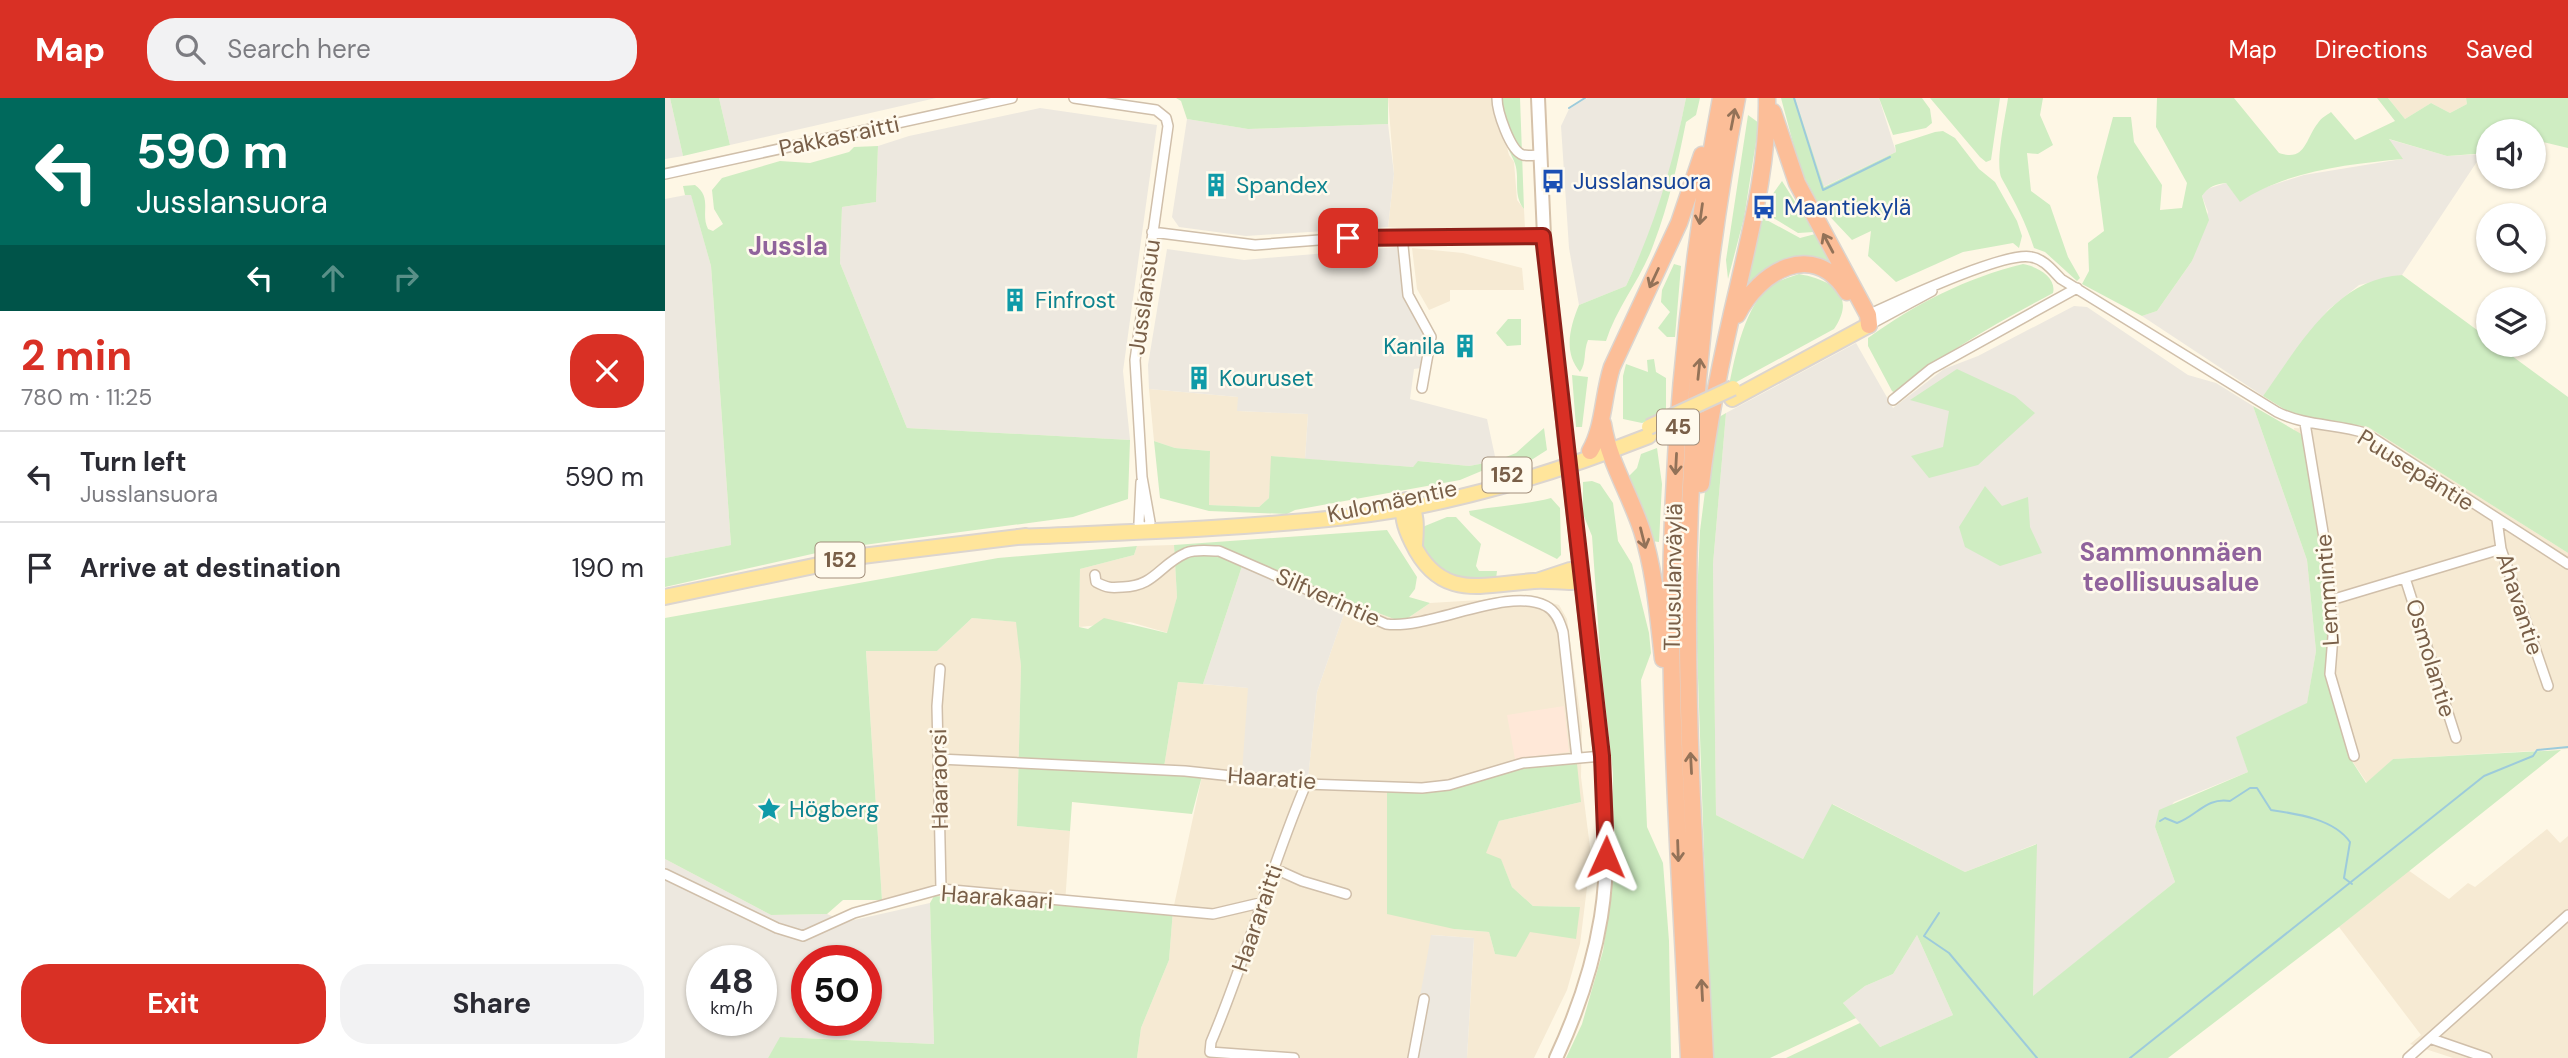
<!DOCTYPE html>
<html lang="en">
<head>
<meta charset="utf-8">
<style>
	:root { --surface:#fff; --page:#f2f2f3; --text:#2b2b33; --muted:#7c7c81; --line:#e1e1e2; --accent:#d93025 }
	body { margin:0; font-family:"DM Sans",sans-serif; background:var(--page); color:var(--text); height:100vh; display:flex; flex-direction:column; font-size:26px; white-space:nowrap }
	* { box-sizing:border-box; margin:0 }
	p { font-size:23px; color:var(--muted) }
	.icon { flex:none; width:38px; height:38px; fill:none; stroke:currentColor; stroke-width:2; stroke-linecap:round; stroke-linejoin:round }
	.map { position:relative; flex:1; overflow:hidden }
	.sheet { display:flex; flex-direction:column; background:var(--surface); width:665px }
	.sheet>* { flex:none }
	.hud { background:#00695c; color:#fff; overflow:hidden }
	.buttons { position:absolute; left:1811px; top:21px; display:grid; gap:14px }
	.buttons a { display:grid; place-items:center; width:70px; height:70px; border-radius:50%; background:var(--surface); box-shadow:0 2px 5px #0004; font-size:35px }
	.speed { position:absolute; left:21px; top:847px; display:flex; gap:14px; font-size:35px; font-weight:700; text-align:center }
	.speed>* { display:grid; place-content:center; width:91px; height:91px; border-radius:50%; background:var(--surface); box-shadow:0 2px 5px #0004; line-height:1 }
	.speed small { font-size:18px; font-weight:400 }
	.speed .limit { border:10px solid #d22; background:#fff; color:#111 }
	.pin { position:absolute; display:grid; place-items:center; width:60px; height:60px; color:#fff; margin:-30px; border-radius:14px; box-shadow:0 4px 10px #0006 }
	.me { position:absolute; width:77px; margin:-38px; rotate:1deg; stroke-linejoin:round; filter:drop-shadow(0 0 5px #0008) }
	.turn { display:flex; align-items:center; gap:24px; height:147px; padding:0 21px; font-size:32px }
	.turn .icon { width:91px; height:91px; stroke-width:2.5 }
	.turn b { display:block; font-size:49px; line-height:60px }
	.lanes { display:flex; align-items:center; height:66px; padding:0 21px; background:#0003; justify-content:center; gap:35px; direction:ltr }
	.lanes .off { opacity:.35 }
	.round { display:grid; place-items:center; flex:none; width:74px; height:74px; border-radius:28px; background:var(--page) }
	.head { display:flex; align-items:center; justify-content:space-between; height:119px; padding:0 21px }
	h1 { font-size:42px; font-weight:700; line-height:52px; color:var(--accent) }
	.primary-button { display:flex; gap:14px; margin-top:auto; padding:14px 21px }
	.primary-button a { flex:1; height:80px; border-radius:28px; background:var(--accent); color:#fff; font-size:28px; font-weight:700; line-height:80px; text-align:center }
	.primary-button a+a { background:var(--page); color:var(--text) }
	ul { padding:0; list-style:none }
	li { display:flex; align-items:center; gap:21px; height:91px; padding:0 21px; border-top:2px solid var(--line) }
	li div { flex:1 }
	li b { display:block; font-size:26px }
	li em { font-style:normal }
	header { display:flex; align-items:center; gap:42px; box-sizing:border-box; height:98px; padding:0 35px; background:var(--accent); color:#fff }
	header strong { font-size:33px }
	nav { display:flex; gap:38px; margin-inline-start:auto; font-size:24px }
	.search { width:490px; height:63px; background:var(--page); display:flex; align-items:center; gap:18px; box-sizing:border-box; padding:0 24px; border-radius:28px; color:var(--muted); font-size:26px }
	main { display:flex; flex:1; min-height:0 }
	.map>svg:first-child { display:block }
	.residential { fill:#f6ead3; fill-rule:evenodd }
	.commercial { fill:#ffe8d8 }
	.industrial { fill:#ede8df; fill-rule:evenodd }
	.green { fill:#cfedc2 }
	.lines { fill:none; stroke-linecap:round; stroke-linejoin:round }
	.stream { stroke:#9dcbdb; stroke-width:2 }
	.street-casing { stroke:#d0bfaa; stroke-width:12 }
	.secondary-casing { stroke:#d6c2aa; stroke-width:16 }
	.primary-casing { stroke:#dcd5cf; stroke-width:18 }
	.highway-casing { stroke:#dcd5cf; stroke-width:19 }
	.street { stroke:#fff; stroke-width:9 }
	.secondary { stroke:#fff; stroke-width:12 }
	.primary { stroke:#ffe59b; stroke-width:14 }
	.highway { stroke:#fcbe98; stroke-width:16 }
	.secondary-bridge-casing { stroke:#d6c2aa; stroke-width:16; stroke-linecap:butt }
	.primary-bridge-casing { stroke:#dcd5cf; stroke-width:18; stroke-linecap:butt }
	.secondary-bridge { stroke:#fff; stroke-width:12 }
	.primary-bridge { stroke:#ffe59b; stroke-width:14 }
	.oneway { stroke:#937258 }
	.route-casing { stroke:#8d1f18; stroke-width:18 }
	.route { stroke:#d93025; stroke-width:12 }
	.labels { text-anchor:middle; dominant-baseline:central; stroke-width:5; stroke-linejoin:round; paint-order:stroke }
	.shield { fill:#fffaed; stroke:#a18e7a; stroke-width:2 }
	.shield-label { font-size:21px; font-weight:bold; fill:#795f48 }
	.street-label { font-size:23px; fill:#795f48; stroke:#fffaed }
	.transit-label { font-size:23px; fill:#164399; stroke:#fffaed; text-anchor:start }
	.culture-label { font-size:23px; fill:#0d838f; stroke:#fffaed; text-anchor:start }
	.quarter-label { font-size:26px; font-weight:bold; fill:#90639c; stroke:#fffaed }
</style>
</head>
<body>
<header>
<strong>Map</strong>
<div class="search"><svg class="icon" aria-label="search" viewBox="0 0 24 24"><circle cx="10" cy="10" r="6"/><path d="M15 15l6 6"/></svg>Search here</div>
<nav><a>Map</a><a>Directions</a><a>Saved</a></nav>
</header>
<main>
<section class="sheet">
<div class="hud">
<div class="turn"><svg class="icon" aria-label="left" viewBox="0 0 24 24"><path d="M17 20v-9H6M10 6l-5 5 5 5"/></svg><div><b>590 m</b>Jusslansuora</div></div>
<div class="lanes"><svg class="icon" aria-label="left" viewBox="0 0 24 24"><path d="M17 20v-9H6M10 6l-5 5 5 5"/></svg><svg class="icon off" aria-label="ahead" viewBox="0 0 24 24"><path d="M12 20V5M6 11l6-6 6 6"/></svg><svg class="icon off" aria-label="right" viewBox="0 0 24 24"><path d="M7 20v-9h11M14 6l5 5-5 5"/></svg></div>
</div>
<div class="head"><div><h1>2 min</h1><p>780 m · 11:25</p></div><a class="round" style="background:#d93025;color:#fff"><svg class="icon" aria-label="close" viewBox="0 0 24 24"><path d="M6 6l12 12M18 6L6 18"/></svg></a></div>
<ul>
<li><svg class="icon" aria-label="left" viewBox="0 0 24 24"><path d="M17 20v-9H6M10 6l-5 5 5 5"/></svg><div><b>Turn left</b><p>Jusslansuora</p></div><em>590 m</em></li>
<li><svg class="icon" aria-label="arrive" viewBox="0 0 24 24"><path d="M6 21V4h12l-3 4 3 4H6"/></svg><div><b>Arrive at destination</b></div><em>190 m</em></li>
</ul>
<div class="primary-button"><a>Exit</a><a>Share</a></div>
</section>
<div class="map">
<svg width="1903" height="960" viewBox="0 0 1903 960">
	<rect width="100%" height="100%" fill="#fef7e5"/>
	<path class="residential" d="M723,0H829L844,57L849,64L852,102L859,111L860,131L800,136L723,129L729,76Z
		M1723,0H1801L1802,6L1785,15L1766,5L1740,21Z
		M747,150L798,155L857,170L859,192H785V203L764,212L752,191Z
		M484,291L573,299V313L643,316L640,361L607,358L604,400L594,409L544,407L545,353L510,350L489,343Z
		M1703,329L1903,455V651L1728,661L1702,685L1683,657L1663,580L1629,330L1673,332L1695,339Z
		M509,447L512,499L503,535L465,524L414,529L415,471L469,457L472,448Z
		M866,499L894,507L902,521L917,628L916,679L926,757L915,846L902,892L869,960H802L809,840L767,837L744,960H472L476,930L504,862L508,812L537,678L498,675L513,584L584,590L643,680L652,594L683,504L737,524L765,505ZM722,692L916,704L834,723L820,756L836,762L847,789L868,808L915,809L864,834L851,858L830,856L824,834L789,831Z
		M307,520L352,524L356,568L352,728L405,733L400,806L269,798L267,790L217,802L201,552L272,553Z
		M1882,731L1895,745L1903,738V960H1788L1745,946L1756,937L1674,829L1743,772L1784,801L1803,785L1810,789Z"/>
	<path class="commercial" d="M899,608L904,654L850,661L842,617Z"/>
	<path class="industrial" d="M0,0H5L18,58L0,61Z
		M54,0H271L65,47Z
		M922,0H1021L1008,64L983,140L961,188L914,207L904,150L896,28L904,11Z
		M1130,0H1214L1231,54L1158,89Z
		M375,10L492,27L458,273L465,342L242,330L175,165L177,109L211,104L213,48L244,38Z
		M522,21L583,31L723,26L729,76L723,129L581,138L514,129L507,119Z
		M1723,41L1782,58L1817,56L1737,177L1694,187L1663,212L1598,298L1477,218L1492,213L1527,163L1543,114L1537,98L1542,91L1561,85L1575,103L1592,92L1639,77L1737,61Z
		M26,96L46,168L66,447L0,460V101Z
		M732,149L738,199L760,240L756,270L749,271L745,301L822,321L831,363L804,368L754,363L748,369L640,361L643,316L572,313L573,299L484,291L483,267L502,151L579,162Z
		M1409,208L1422,209L1523,277L1551,285L1588,308L1642,462L1651,553L1642,606L1572,639L1583,674L1509,704L1490,729L1510,784L1368,899L1371,746L1300,774L1168,706L1138,761L1051,717L1048,466L1061,315L1191,245L1228,310L1279,271L1313,258Z
		M577,468L680,513L652,594L643,681L577,675L583,590L538,586Z
		M0,761L106,817L162,816L180,824L265,805L269,946L116,939L103,960H0ZM37,863H96V922H37ZM142,863H201V922H142Z
		M766,837L809,840L802,960H744Z
		M1252,837L1288,917L1215,949L1178,905L1200,888L1228,876Z"/>
	<path class="green" d="M5,0H54L65,47L18,58Z
		M511,0H723V26L583,31L522,21L516,3Z
		M829,0H855L859,111C847,96 856,79 849,63C839,41 831,25 829,0Z
		M1021,0H1035L1031,17L1021,24C1013,64 1004,106 989,145C977,180 952,208 941,243L923,242C918,254 922,264 915,274C898,254 905,229 914,207L961,188C990,127 1008,66 1021,0Z
		M1116,0H1130L1159,89L1231,54L1230,47L1270,34L1278,33L1290,40L1314,71L1330,84L1352,123L1357,138L1354,150L1348,145L1298,154L1231,184L1203,158L1206,133L1187,142L1154,107L1135,71Z
		M1214,0H1257L1265,11L1267,25L1261,30L1228,37Z
		M1265,0H1335L1326,62L1321,64L1315,59Z
		M1343,0H1378L1375,17L1388,47L1373,56L1362,55L1366,93L1385,107L1403,159L1415,180L1412,183L1380,154L1369,150C1361,125 1350,104 1337,81C1329,68 1341,16 1343,0Z
		M1492,0H1569L1614,55C1641,64 1640,41 1653,25C1656,20 1662,17 1666,14L1690,42L1730,23L1712,0H1723L1740,21L1766,5L1785,15L1802,6L1801,0H1903V50L1878,44L1869,45V33H1824L1823,55L1782,58L1724,41L1738,61C1684,66 1620,73 1575,104L1561,85C1550,86 1543,89 1537,98L1544,122L1527,163L1492,213L1477,218L1417,186L1424,173L1423,145L1439,133L1432,79L1448,19H1466L1469,44L1497,87L1495,112L1517,110L1522,85L1491,29Z
		M1083,17L1094,25L1079,120L1063,181L1061,162Z
		M213,48L211,104L177,109L175,165L242,330L465,342L463,401L408,419L169,451L0,489V460L66,447L46,168L26,97H20L18,88L30,87C48,100 35,115 43,131L48,133L58,126L49,111L47,92L57,80L115,63L145,65L184,54L189,49Z
		M1117,83L1149,134L1133,135L1105,118V100Z
		M1098,120L1135,140L1154,135L1180,181L1133,164L1073,210Z
		M1009,166L1016,168L1010,239H1002L993,230L1005,214L996,204L997,192Z
		M1358,166C1371,168 1392,179 1388,195C1332,225 1279,254 1230,295L1227,293L1203,248V240C1250,206 1301,180 1358,166Z
		M1134,176C1167,182 1192,197 1169,231L1064,288C1070,258 1080,205 1108,186C1115,182 1126,179 1134,176Z
		M1737,177L1823,240L1824,247H1832L1903,299V455L1703,329L1627,316L1598,298C1633,250 1670,180 1737,177Z
		M843,221H856V247L842,248L831,235Z
		M989,261L991,274L1001,280V317L977,325L958,321V278L961,266L983,274L982,262Z
		M1292,271L1350,298L1370,315L1313,367L1264,380L1246,358L1278,349L1284,313L1245,302Z
		M907,277L923,279L917,329H911Z
		M1588,308L1638,337L1661,468L1663,580L1683,657L1701,685L1728,661L1896,652L1674,829L1503,960H1121L1195,925L1215,949L1288,917L1252,837L1228,876L1200,888L1178,905L1191,920L1105,960H1046L1031,521L1035,433L1049,322L1061,315L1048,466L1051,717L1138,761L1167,706L1300,774L1372,746L1368,898L1510,784L1490,729L1494,712L1583,674L1571,639L1642,605L1651,553L1642,462Z
		M879,330L882,352L860,366L838,364L795,382L630,412L622,416L544,413L495,400L489,343L510,350L545,353L544,407L594,409L604,400L606,358L748,369L753,363L804,368L831,363L851,355Z
		M992,350L997,386L994,444L986,443L974,403L963,379L972,370L976,356Z
		M927,383L935,386L948,405L953,443L967,466L984,535L986,555L976,582L982,729L998,765L1004,843L1006,960H901L917,926L938,853L948,779V675L936,568L927,438L918,416V384Z
		M1320,388L1337,408L1363,399L1365,429L1377,455L1335,468L1300,449L1294,429Z
		M886,400L895,410L896,457L892,461L805,417L804,413C832,408 859,407 886,400Z
		M782,419H791L816,446L811,468L814,473H832L831,481C787,484 759,479 755,430Z
		M722,432L752,479L750,491L744,499L765,505L737,524L684,504L680,513L577,468L538,586L513,584L498,675L537,678L527,716L407,704L405,733L352,728L356,568L351,524L307,520L272,553H201L217,802H178L162,816L106,817L0,761V520L333,460L472,448L469,457L415,471L414,529L423,531L439,520L502,535L512,499L509,447Z
		M912,666L916,704L834,723L821,755L836,761L847,789L868,808L915,809L911,841L865,834L851,859L830,856L824,834L789,831L722,816V692L771,694L857,669Z
		M269,798L508,812L504,862L476,930L472,960H103L115,939L269,946L265,805Z"/>
	<g class="lines">
		<path class="stream" d="M1129,0L1158,92L1225,59
			M904,10L920,0
			M1495,723L1500,720L1512,725C1532,718 1541,699 1565,703L1585,690H1592L1606,712C1633,716 1669,721 1685,744L1679,780L1687,786
			M1274,815L1259,838L1284,855L1372,960
			M1465,960L1819,678L1868,658L1872,652L1903,649"/>
		<g class="street-casing">
			<path id="street" d="M409,0L491,12L501,20L503,28L470,262L477,379L485,424L480,433
				M832,0C832,13 845,53 858,57C863,58 871,57 876,57
				M0,76L347,0
				M487,134L590,147L719,137L777,141L879,138
				M737,138L743,197L766,239L757,290
				M1203,217C1231,204 1340,153 1366,159C1379,161 1387,172 1396,181L1612,314C1640,328 1671,326 1700,335L1903,466
				M1204,227L1267,193
				M1228,302L1266,271L1412,190
				M1640,325L1660,446L1668,538L1665,576L1689,658
				M476,384L474,425L480,433
				M1832,422L1836,451L1883,588
				M430,477L431,484C442,490 446,490 458,489C490,488 494,467 521,455C531,451 542,453 554,453L721,526C765,532 842,488 881,508C891,513 895,524 898,534L912,660
				M1740,480L1791,640
				M1666,502L1836,451
				M275,571L272,608L276,791
				M274,661L520,673L641,686L757,690L784,687L858,665L937,658
				M608,770L637,783L681,796
				M0,776L112,830L138,838L189,815L276,791L548,816L599,804
				M1767,941L1822,960
				M629,960L545,954L546,944C582,860 605,770 641,686
				M748,960L759,901
				M1743,960L1903,817"/>
		</g>
		<g class="secondary-casing">
			<path id="secondary" d="M873,0L879,138L900,343
				M891,960C912,915 928,868 936,819C947,750 939,681 931,612C923,539 914,465 906,391"/>
		</g>
		<g class="primary-casing">
			<path id="primary" d="M1067,301L1204,227
				M741,402C735,416 740,430 747,444C775,503 815,487 869,483C881,482 894,484 907,484L915,477L905,472L872,483
				M743,403C753,414 751,432 750,447
				M352,439C462,434 572,431 681,419C785,408 887,376 984,338
				M0,499L197,458L361,438"/>
		</g>
		<g class="highway-casing">
			<path id="highway" d="M1108,14L1132,85L1203,217L1204,227
				M1072,217C1094,174 1148,140 1182,194
				M938,326C944,364 965,396 977,433C990,474 993,518 998,561
				M925,353C939,329 938,296 947,269L1014,125L1037,57
				M1036,386C1044,318 1058,252 1074,185C1088,123 1103,64 1102,0
				M1024,960C1017,809 1006,657 1006,505C1007,336 1025,166 1056,0
				M1040,960C1033,810 1022,660 1023,510C1023,339 1040,168 1072,0"/>
		</g>
		<use href="#street" class="street"/>
		<use href="#secondary" class="secondary"/>
		<use href="#primary" class="primary"/>
		<use href="#highway" class="highway"/>
		<g class="secondary-bridge-casing">
			<path id="secondary-bridge" d="M900,343L906,391"/>
		</g>
		<g class="primary-bridge-casing">
			<path id="primary-bridge" d="M984,329L1068,290"/>
		</g>
		<use href="#secondary-bridge" class="secondary-bridge"/>
		<use href="#primary-bridge" class="primary-bridge"/>
	</g>
	<defs><path id="oneway-shaft" d="M-6 0H5M1.5-3L5.5 0L1.5 3" fill="none" stroke-width="1.6" stroke-linecap="round" stroke-linejoin="round" transform="scale(1.75)"/></defs>
	<g class="oneway">
		<use href="#oneway-shaft" transform="translate(1068 21) rotate(-79)"/>
		<use href="#oneway-shaft" transform="translate(1036 116) rotate(98)"/>
		<use href="#oneway-shaft" transform="translate(1163 145) rotate(-118)"/>
		<use href="#oneway-shaft" transform="translate(989 180) rotate(115)"/>
		<use href="#oneway-shaft" transform="translate(1034 271) rotate(-84)"/>
		<use href="#oneway-shaft" transform="translate(1011 366) rotate(93)"/>
		<use href="#oneway-shaft" transform="translate(978 440) rotate(76)"/>
		<use href="#oneway-shaft" transform="translate(1026 665) rotate(-93)"/>
		<use href="#oneway-shaft" transform="translate(1013 753) rotate(88)"/>
		<use href="#oneway-shaft" transform="translate(1037 892) rotate(-93)"/>
	</g>
	<g class="lines">
		<g class="route-casing">
			<path id="route" d="M683,140L878,138L937,658L941,759"/>
		</g>
		<use href="#route" class="route"/>
	</g>
	<defs>
		<g id="bus-bare" transform="scale(1.89)"><path d="M-5-6H5V4H4V6H2V4H-2V6H-4V4H-5ZM-3.5-4V0h7V-4ZM-3.5 1.2v1.5H-2V1.2ZM2 1.2v1.5H3.5V1.2Z" fill="#1a4fb4" stroke="#fffaed" stroke-width="2.5" paint-order="stroke"/></g>
		<g id="building-bare" transform="scale(1.89)"><path d="M-4-6H4V6H1V3H-1V6H-4ZM-2.5-4.3h1.7v1.8h-1.7ZM.8-4.3h1.7v1.8H.8ZM-2.5-1h1.7V.8h-1.7ZM.8-1h1.7V.8H.8Z" fill="#0f9aa8" stroke="#fffaed" stroke-width="2.5" paint-order="stroke"/></g>
		<g id="sight-bare" transform="scale(1.89)"><path d="M0-6L1.8-2.2L6-1.7L2.9 1.2L3.7 5.4L0 3.3L-3.7 5.4L-2.9 1.2L-6-1.7L-1.8-2.2Z" fill="#0f9aa8" stroke="#fffaed" stroke-width="2.5" paint-order="stroke"/></g>
	</defs>
	<g fill-rule="evenodd">
		<use href="#bus-bare" x="888" y="83"/>
		<use href="#building-bare" x="551" y="87"/>
		<use href="#bus-bare" x="1099" y="109"/>
		<use href="#building-bare" x="350" y="202"/>
		<use href="#building-bare" x="800" y="248"/>
		<use href="#building-bare" x="534" y="280"/>
		<use href="#sight-bare" x="104" y="711"/>
	</g>
	<g class="labels">
		<g class="shield">
			<rect x="992" y="311.5" width="42" height="35" rx="5"/>
			<rect x="817.5" y="359.5" width="49" height="35" rx="5"/>
			<rect x="150.5" y="444.5" width="49" height="35" rx="5"/>
		</g>
		<g class="shield-label">
			<text x="1013" y="329">45</text>
			<text x="842" y="377">152</text>
			<text x="175" y="462">152</text>
		</g>
		<g class="street-label">
			<text transform="translate(174 38) rotate(-12)">Pakkasraitti</text>
			<text transform="translate(479 199) rotate(-82)">Jusslansuu</text>
			<text transform="translate(1751 372) rotate(32)">Puusepäntie</text>
			<text transform="translate(727 403) rotate(-12)">Kulomäentie</text>
			<text transform="translate(1008 479) rotate(-89)">Tuusulanväylä</text>
			<text transform="translate(1662 492) rotate(-94)">Lemmintie</text>
			<text transform="translate(663 499) rotate(24)">Silfverintie</text>
			<text transform="translate(1855 506) rotate(72)">Ahavantie</text>
			<text transform="translate(1766 560) rotate(73)">Osmolantie</text>
			<text transform="translate(607 680) rotate(4)">Haaratie</text>
			<text transform="translate(274 681) rotate(-91)">Haaraorsi</text>
			<text transform="translate(332 799) rotate(4)">Haarakaari</text>
			<text transform="translate(592 820) rotate(-71)">Haararaitti</text>
		</g>
		<g class="transit-label">
			<text x="908" y="83">Jusslansuora</text>
			<text x="1119" y="109">Maantiekylä</text>
		</g>
		<g class="culture-label">
			<text x="571" y="87">Spandex</text>
			<text x="370" y="202">Finfrost</text>
			<text x="780" y="248" text-anchor="end">Kanila</text>
			<text x="554" y="280">Kouruset</text>
			<text x="124" y="711">Högberg</text>
		</g>
		<g class="quarter-label">
			<text x="123" y="148">Jussla</text>
			<text x="1506" y="454">Sammonmäen<tspan x="1506" dy="30">teollisuusalue</tspan></text>
		</g>
	</g>
</svg>
<div class="buttons">
<a><svg class="icon" aria-label="sound" viewBox="0 0 24 24"><path d="M4 9h4l5-4v14l-5-4H4zM17 9q2 3 0 6"/></svg></a>
<a><svg class="icon" aria-label="search" viewBox="0 0 24 24"><circle cx="10" cy="10" r="6"/><path d="M15 15l6 6"/></svg></a>
<a><svg class="icon" aria-label="layers" viewBox="0 0 24 24"><path d="M12 4l9 5-9 5-9-5zM3 14l9 5 9-5"/></svg></a>
</div>
<div class="speed"><div>48<small>km/h</small></div><div class="limit">50</div></div>
<div class="pin" style="left:683px;top:140px;background:#d93025"><svg class="icon" aria-label="arrive" viewBox="0 0 24 24"><path d="M6 21V4h12l-3 4 3 4H6"/></svg></div>
<svg class="me" style="left:941px;top:759px" viewBox="-20 -20 40 40"><path d="M0-17L14 15 0 8-14 15z" fill="#d93025" stroke="#fff" stroke-width="4"/></svg>
</div>
</main>
</body>
</html>
